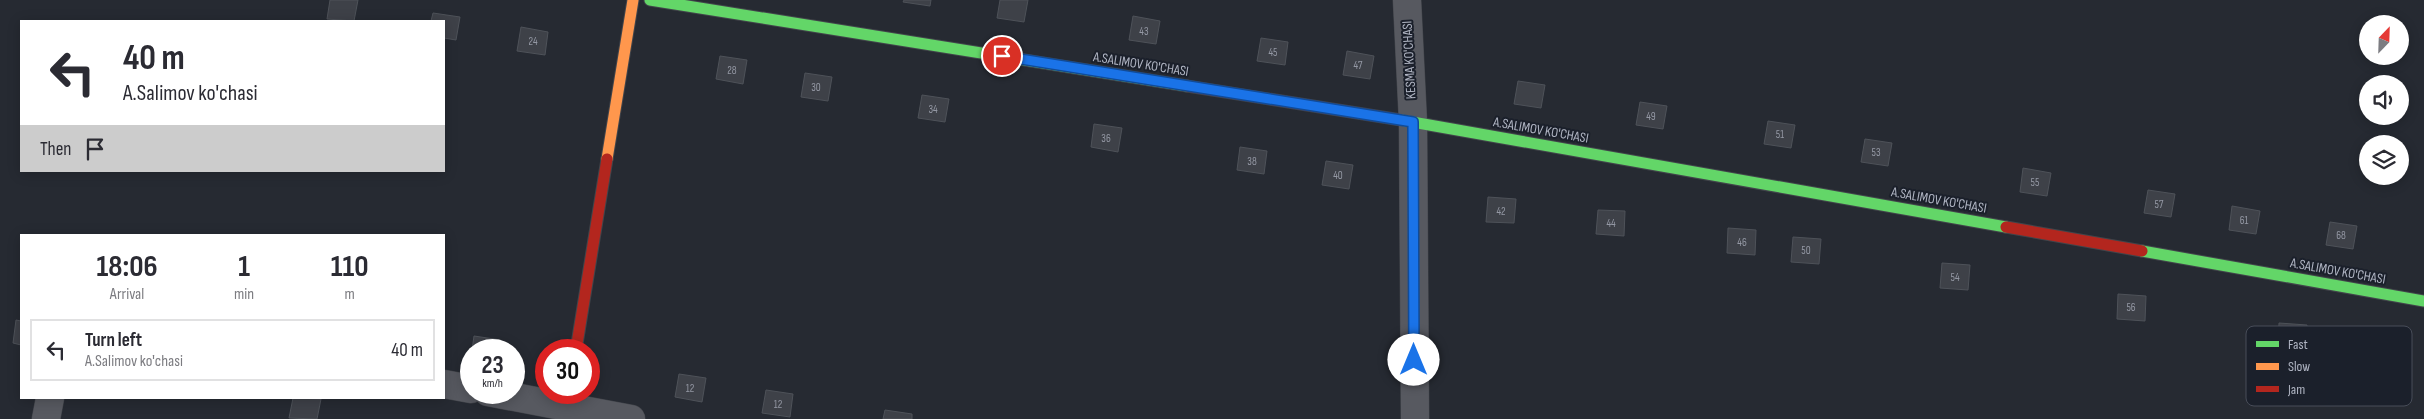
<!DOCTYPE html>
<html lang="en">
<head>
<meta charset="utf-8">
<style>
	:root { --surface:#fff; --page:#f7f7f7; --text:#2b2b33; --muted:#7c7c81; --line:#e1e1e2 }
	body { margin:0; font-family:"Sofia Sans Condensed",sans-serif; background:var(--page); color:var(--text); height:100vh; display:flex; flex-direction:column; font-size:19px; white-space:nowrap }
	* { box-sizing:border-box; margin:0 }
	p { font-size:16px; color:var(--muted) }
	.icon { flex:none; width:28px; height:28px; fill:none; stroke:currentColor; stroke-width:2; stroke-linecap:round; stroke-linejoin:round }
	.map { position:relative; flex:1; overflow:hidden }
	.sheet { position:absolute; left:20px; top:234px; width:425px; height:165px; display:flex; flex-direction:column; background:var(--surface); border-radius:0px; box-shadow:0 2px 12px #0003 }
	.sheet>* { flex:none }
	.guide { position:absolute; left:20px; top:20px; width:425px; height:152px; border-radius:0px; box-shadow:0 2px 12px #0003; background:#fff; color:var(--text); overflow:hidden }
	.needle { width:32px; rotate:23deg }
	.buttons { position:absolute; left:2359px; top:15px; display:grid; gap:10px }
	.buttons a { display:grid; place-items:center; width:50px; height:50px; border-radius:50%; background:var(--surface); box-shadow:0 2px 12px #0003; font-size:25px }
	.speed { position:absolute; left:460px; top:339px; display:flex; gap:10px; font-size:25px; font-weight:700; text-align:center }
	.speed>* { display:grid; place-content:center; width:65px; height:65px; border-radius:50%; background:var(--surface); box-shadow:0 2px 12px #0003; line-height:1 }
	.speed small { font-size:12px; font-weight:400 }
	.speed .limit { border:8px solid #d22; background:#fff; color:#111 }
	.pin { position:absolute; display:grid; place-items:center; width:42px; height:42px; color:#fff; margin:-21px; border:2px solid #fff; border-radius:50%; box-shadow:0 1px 5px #0007 }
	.me { position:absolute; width:55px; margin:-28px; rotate:0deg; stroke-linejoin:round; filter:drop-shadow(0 0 4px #0008) }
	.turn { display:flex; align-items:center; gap:18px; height:105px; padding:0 20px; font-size:22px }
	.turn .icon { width:65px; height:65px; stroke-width:2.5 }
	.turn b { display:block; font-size:35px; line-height:42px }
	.then { display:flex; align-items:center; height:48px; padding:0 20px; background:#0003; gap:10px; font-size:19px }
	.eta { display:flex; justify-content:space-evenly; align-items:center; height:85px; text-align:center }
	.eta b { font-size:30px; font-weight:700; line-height:35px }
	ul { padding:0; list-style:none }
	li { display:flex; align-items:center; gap:15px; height:62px; margin:0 10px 8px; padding:0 10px; border:2px solid var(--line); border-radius:0px }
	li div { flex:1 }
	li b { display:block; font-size:19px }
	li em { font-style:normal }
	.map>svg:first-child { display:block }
	.building { fill:#3e4148; stroke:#4e5259 }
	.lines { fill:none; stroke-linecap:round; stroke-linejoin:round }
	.street-casing { stroke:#42454b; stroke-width:29 }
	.fast-casing { stroke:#42454b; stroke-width:13 }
	.slow-casing { stroke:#42454b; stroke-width:13 }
	.jam-casing { stroke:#42454b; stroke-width:13 }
	.street { stroke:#575960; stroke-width:28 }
	.fast { stroke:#63d668; stroke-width:11 }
	.slow { stroke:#ff974d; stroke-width:11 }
	.jam { stroke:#b3261e; stroke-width:11 }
	.route-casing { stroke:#114b97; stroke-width:12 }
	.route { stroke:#1a73e8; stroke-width:9 }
	.labels { text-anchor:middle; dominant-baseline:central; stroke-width:4; stroke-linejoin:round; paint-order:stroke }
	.number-label { font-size:11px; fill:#9498a4 }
	.street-label { font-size:14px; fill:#b0b5c3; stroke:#1b202b }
	.key { fill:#1b202b; stroke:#484d59; stroke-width:1 }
	.key-label { font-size:14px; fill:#b0b5c3 }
</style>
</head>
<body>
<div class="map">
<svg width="2424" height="419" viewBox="0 0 2424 419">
	<rect width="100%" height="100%" fill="#262a32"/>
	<path class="building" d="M330,0H358L354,21L327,19Z
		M904,0H931L930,6L903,2Z
		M1000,0H1028L1024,22L997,18Z
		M433,13L460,17L456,40L444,38V21H431Z
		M1133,16L1160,21L1156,44L1129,40Z
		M521,27L548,32L545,55L517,51Z
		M1261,38L1288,42L1285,65L1257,61Z
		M1347,51L1374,56L1370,79L1343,75Z
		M720,56L747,60L743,84L716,79Z
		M805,73L832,77L828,101L801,97Z
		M1518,81L1545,85L1541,108L1514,104Z
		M922,95L949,99L945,122L918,118Z
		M1640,102L1667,106L1663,129L1636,125Z
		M1768,121L1795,125L1791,148L1764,144Z
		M1094,124L1122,128L1118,152L1091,147Z
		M1865,139L1892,143L1888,166L1861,162Z
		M1240,147L1267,151L1264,174L1237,170Z
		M1326,161L1353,165L1349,189L1322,185Z
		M2023,168L2051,173L2047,196L2020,192Z
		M2148,190L2175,194L2171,217L2144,213Z
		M1488,197L1516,199L1514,223L1486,222Z
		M2232,206L2260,211L2256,234L2229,230Z
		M1598,210L1625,211L1624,236L1596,234Z
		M2330,222L2357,226L2353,249L2326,245Z
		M1728,228L1756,230L1755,255L1727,253Z
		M1793,237L1821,239L1819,264L1791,262Z
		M1942,263L1970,265L1968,290L1940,288Z
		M2118,294L2146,296L2145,321L2117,319Z
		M16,320L21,321V345L13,343Z
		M2279,323L2307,325L2306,350L2278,348Z
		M474,336L501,340L500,350H472Z
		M679,374L706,378L702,402L675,397Z
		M766,390L793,394L790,417L762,413Z
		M293,398L321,399L317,419L289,418Z
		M885,410L912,414V419H883Z"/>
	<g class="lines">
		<g class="street-casing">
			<path id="street" d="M1407,0L1413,122L1415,419
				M444,384L471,389
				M488,392L567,407L569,392
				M567,407L631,419
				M46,419L50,398"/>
		</g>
		<g class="fast-casing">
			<path id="fast" d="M650,0L1187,86
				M1401,120L2006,227
				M2142,251L2424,301"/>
		</g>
		<g class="slow-casing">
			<path id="slow" d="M607,159L633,0"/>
		</g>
		<g class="jam-casing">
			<path id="jam" d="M1187,86L1401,120
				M2006,227L2142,251
				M576,350L607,159"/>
		</g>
		<use href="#street" class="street"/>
		<use href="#fast" class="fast"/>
		<use href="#slow" class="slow"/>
		<use href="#jam" class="jam"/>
	</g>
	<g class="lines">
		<g class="route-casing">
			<path id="route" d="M1002,56L1413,122L1414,360"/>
		</g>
		<use href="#route" class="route"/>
	</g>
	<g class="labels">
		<g class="number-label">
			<text x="1144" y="31">43</text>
			<text x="533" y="41">24</text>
			<text x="1273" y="52">45</text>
			<text x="1358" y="65">47</text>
			<text x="732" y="70">28</text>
			<text x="816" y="87">30</text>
			<text x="933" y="109">34</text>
			<text x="1651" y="116">49</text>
			<text x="1780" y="134">51</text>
			<text x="1106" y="138">36</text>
			<text x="1876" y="152">53</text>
			<text x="1252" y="161">38</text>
			<text x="1338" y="175">40</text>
			<text x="2035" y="182">55</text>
			<text x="2159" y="204">57</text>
			<text x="1501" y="211">42</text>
			<text x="2244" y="220">61</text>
			<text x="1611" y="223">44</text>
			<text x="2341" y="235">68</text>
			<text x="1742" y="242">46</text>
			<text x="1806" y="250">50</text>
			<text x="1955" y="277">54</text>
			<text x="2131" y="307">56</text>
			<text x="690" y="388">12</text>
			<text x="778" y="404">12</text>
		</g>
		<g class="street-label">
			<text transform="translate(1409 60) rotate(-93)">KESMA KO'CHASI</text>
			<text transform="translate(1141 64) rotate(9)">A.SALIMOV KO'CHASI</text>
			<text transform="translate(1541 130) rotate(10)">A.SALIMOV KO'CHASI</text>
			<text transform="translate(1939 200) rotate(10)">A.SALIMOV KO'CHASI</text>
			<text transform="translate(2338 271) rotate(10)">A.SALIMOV KO'CHASI</text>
		</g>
	</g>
	<rect x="2246" y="326" width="166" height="80" rx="8" class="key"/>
	<rect x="2256" y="341" width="23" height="6" fill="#63d668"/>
	<rect x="2256" y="363" width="23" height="7" fill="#ff974d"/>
	<rect x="2256" y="386" width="23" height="6" fill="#b3261e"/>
	<g class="key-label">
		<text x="2288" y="349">Fast</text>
		<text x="2288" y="371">Slow</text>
		<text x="2288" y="394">Jam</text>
	</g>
</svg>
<div class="buttons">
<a><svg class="needle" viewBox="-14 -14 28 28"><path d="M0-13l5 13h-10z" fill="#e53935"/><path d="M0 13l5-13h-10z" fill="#7c7c81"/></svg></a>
<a><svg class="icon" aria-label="sound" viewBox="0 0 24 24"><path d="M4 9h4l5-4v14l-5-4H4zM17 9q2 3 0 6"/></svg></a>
<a><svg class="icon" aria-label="layers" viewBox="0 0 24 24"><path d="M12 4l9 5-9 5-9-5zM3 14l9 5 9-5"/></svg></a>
</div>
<div class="speed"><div>23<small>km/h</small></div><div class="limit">30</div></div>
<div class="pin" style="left:1002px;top:56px;background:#d93025"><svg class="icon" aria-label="arrive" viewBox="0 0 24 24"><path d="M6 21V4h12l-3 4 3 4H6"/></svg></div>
<svg class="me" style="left:1414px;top:360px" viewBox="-20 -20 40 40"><circle r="19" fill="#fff"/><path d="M0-13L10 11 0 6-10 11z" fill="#1a73e8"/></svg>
<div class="guide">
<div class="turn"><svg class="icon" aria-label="left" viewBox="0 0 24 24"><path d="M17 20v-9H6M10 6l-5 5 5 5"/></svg><div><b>40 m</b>A.Salimov ko'chasi</div></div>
<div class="then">Then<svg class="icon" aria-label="arrive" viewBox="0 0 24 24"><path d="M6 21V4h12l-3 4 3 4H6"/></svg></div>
</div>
<section class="sheet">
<div class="eta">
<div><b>18:06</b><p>Arrival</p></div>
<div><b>1</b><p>min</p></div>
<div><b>110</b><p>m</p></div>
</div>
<ul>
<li><svg class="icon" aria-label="left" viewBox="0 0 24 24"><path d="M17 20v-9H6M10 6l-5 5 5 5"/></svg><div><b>Turn left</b><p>A.Salimov ko'chasi</p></div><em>40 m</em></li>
</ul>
</section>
</div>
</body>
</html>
